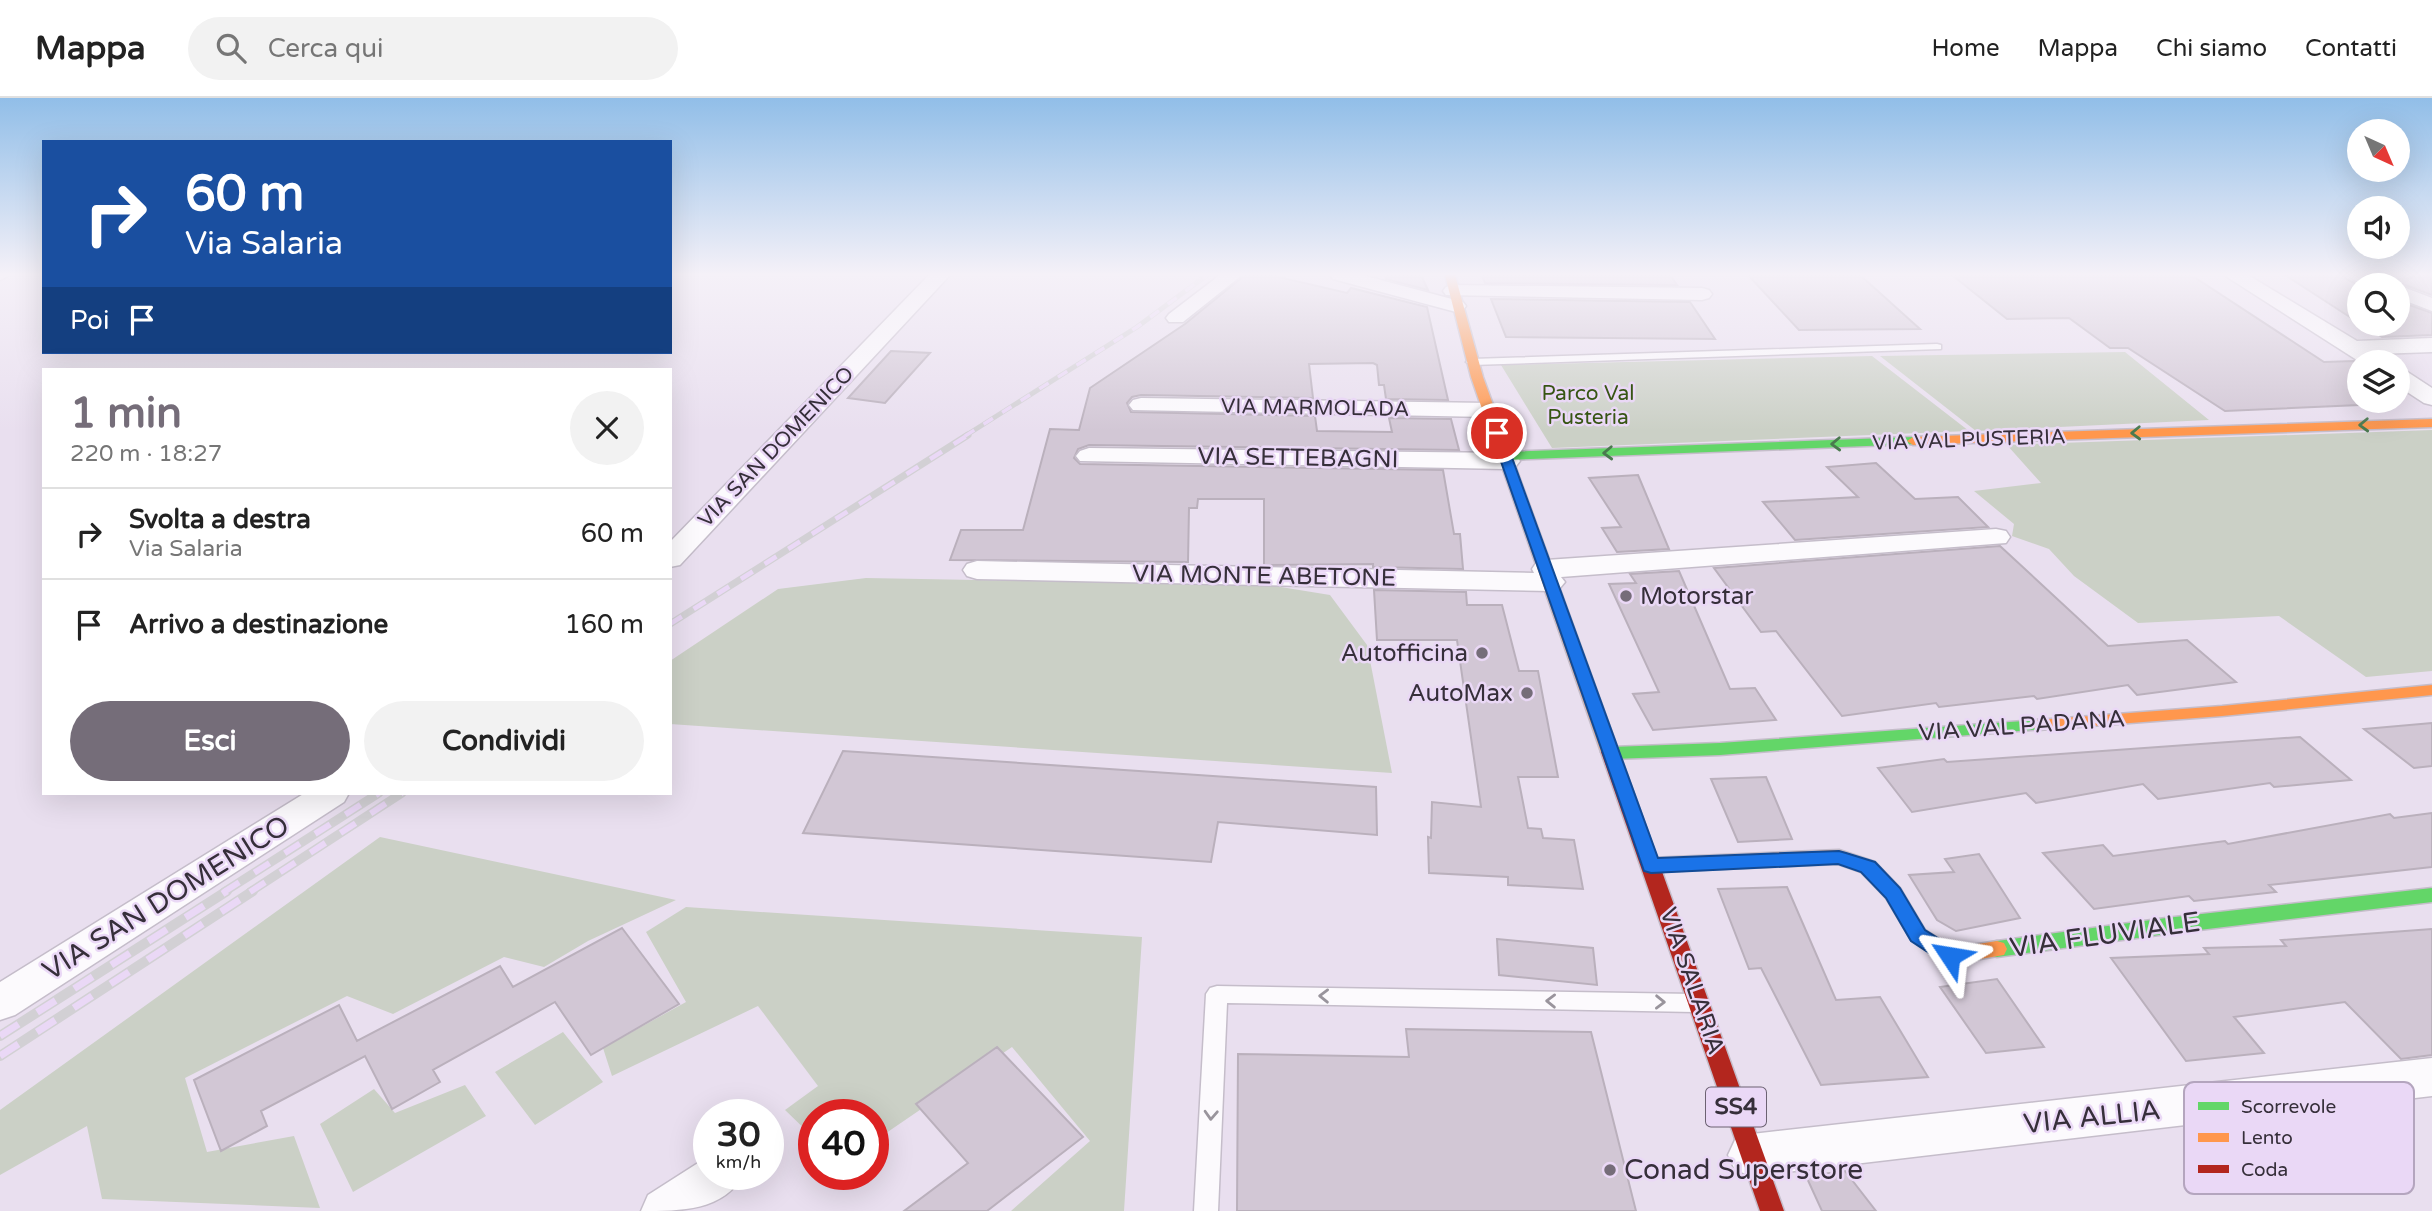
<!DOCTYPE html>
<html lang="it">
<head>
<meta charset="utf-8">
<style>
	:root { --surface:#fff; --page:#f2f2f2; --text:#222; --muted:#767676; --line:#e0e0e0; --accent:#756d79 }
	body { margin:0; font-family:"Varela Round",sans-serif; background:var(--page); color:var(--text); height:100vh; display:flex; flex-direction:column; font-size:26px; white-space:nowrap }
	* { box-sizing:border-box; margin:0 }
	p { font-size:23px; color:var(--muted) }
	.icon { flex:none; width:38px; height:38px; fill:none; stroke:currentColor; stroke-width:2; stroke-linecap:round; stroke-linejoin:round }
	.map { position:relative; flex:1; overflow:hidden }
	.sheet { position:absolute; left:42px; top:270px; width:630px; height:427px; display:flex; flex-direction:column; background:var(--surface); border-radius:0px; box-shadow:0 7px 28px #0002 }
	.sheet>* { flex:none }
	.banner { position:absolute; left:42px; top:42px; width:630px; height:214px; border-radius:0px; box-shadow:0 7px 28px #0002; background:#1a4fa0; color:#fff; overflow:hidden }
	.needle { width:46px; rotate:136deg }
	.controls { position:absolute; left:2347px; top:21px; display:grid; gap:14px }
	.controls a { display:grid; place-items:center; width:63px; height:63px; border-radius:50%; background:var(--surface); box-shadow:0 7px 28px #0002; font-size:35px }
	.speed { position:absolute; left:693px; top:1001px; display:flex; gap:14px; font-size:35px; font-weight:700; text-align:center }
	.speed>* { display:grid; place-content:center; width:91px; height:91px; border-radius:50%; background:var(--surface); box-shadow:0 7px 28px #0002; line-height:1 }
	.speed small { font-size:18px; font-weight:400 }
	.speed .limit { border:10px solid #d22; background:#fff; color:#111 }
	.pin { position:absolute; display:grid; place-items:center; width:60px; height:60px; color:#fff; margin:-30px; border:4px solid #fff; border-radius:50%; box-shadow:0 2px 7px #0007 }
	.me { position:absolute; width:77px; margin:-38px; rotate:303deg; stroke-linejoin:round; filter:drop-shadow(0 0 5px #0008) }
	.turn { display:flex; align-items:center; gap:24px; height:147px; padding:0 28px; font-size:32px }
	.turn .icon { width:91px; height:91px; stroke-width:2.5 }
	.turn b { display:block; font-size:49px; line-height:60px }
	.then { display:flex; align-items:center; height:66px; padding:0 28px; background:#0003; gap:14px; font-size:26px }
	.round { display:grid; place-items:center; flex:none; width:74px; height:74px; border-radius:37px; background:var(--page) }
	.overview { display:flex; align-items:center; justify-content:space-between; height:119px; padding:0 28px }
	h1 { font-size:42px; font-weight:800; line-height:52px; color:var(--accent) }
	.primary-button { display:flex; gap:14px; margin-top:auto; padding:14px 28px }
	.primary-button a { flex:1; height:80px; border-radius:42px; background:var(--accent); color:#fff; font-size:28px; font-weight:800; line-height:80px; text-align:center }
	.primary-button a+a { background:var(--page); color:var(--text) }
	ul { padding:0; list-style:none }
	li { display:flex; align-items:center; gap:21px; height:91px; padding:0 28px; border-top:2px solid var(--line) }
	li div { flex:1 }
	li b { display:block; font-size:26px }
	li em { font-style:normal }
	header { display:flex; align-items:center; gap:42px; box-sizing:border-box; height:98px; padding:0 35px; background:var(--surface); border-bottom:2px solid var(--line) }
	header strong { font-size:33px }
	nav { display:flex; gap:38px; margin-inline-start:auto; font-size:24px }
	.search { width:490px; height:63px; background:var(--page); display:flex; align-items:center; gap:18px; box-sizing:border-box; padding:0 24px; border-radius:38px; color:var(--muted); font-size:26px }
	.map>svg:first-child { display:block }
	.green { fill:#cbd0c6 }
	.building { fill:#d2c7d5; stroke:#bab0bc; stroke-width:2 }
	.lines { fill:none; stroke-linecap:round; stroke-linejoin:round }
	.lane-casing { stroke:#c5bdca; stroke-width:3 }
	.street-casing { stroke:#c5bdca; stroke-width:3 }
	.fast-casing { stroke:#c5bdca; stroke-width:3 }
	.slow-casing { stroke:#c5bdca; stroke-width:3 }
	.jam-casing { stroke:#c5bdca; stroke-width:3 }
	.lane { fill:#fcfafd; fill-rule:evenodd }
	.street { fill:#fcfafd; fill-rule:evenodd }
	.fast { fill:#63d668; fill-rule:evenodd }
	.slow { fill:#ff974d; fill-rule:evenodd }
	.jam { fill:#b3261e; fill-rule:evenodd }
	.rail-far3-casing { stroke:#d2d0d4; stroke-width:5 }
	.rail-far2-casing { stroke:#d2d0d4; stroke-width:7 }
	.rail-far1-casing { stroke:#d2d0d4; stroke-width:9 }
	.rail-casing { stroke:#d2d0d4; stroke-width:10 }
	.rail-far3 { stroke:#ead8f6; stroke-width:3.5; stroke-dasharray:11; stroke-linecap:butt }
	.rail-far2 { stroke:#ead8f6; stroke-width:4.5; stroke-dasharray:14; stroke-linecap:butt }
	.rail-far1 { stroke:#ead8f6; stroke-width:6; stroke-dasharray:18; stroke-linecap:butt }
	.rail { stroke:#ead8f6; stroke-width:7; stroke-dasharray:22; stroke-linecap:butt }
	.oneway { stroke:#4a7a4f }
	.oneway2 { stroke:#99949c }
	.route { fill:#1a73e8; stroke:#114b97; stroke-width:2 }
	.poi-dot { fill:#756d79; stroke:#ead8f6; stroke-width:2.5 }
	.labels { text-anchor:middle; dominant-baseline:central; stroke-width:5; stroke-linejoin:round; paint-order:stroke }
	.far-park-label { font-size:21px; fill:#375514; stroke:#ead8f6 }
	.far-street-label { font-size:21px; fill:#362f3a; stroke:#ead8f6 }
	.shield { fill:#ead8f6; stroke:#6c6272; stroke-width:2 }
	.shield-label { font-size:23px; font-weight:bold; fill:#362f3a }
	.street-label { font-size:24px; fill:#362f3a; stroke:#ead8f6 }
	.poi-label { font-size:24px; fill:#362f3a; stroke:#ead8f6; text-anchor:end }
	.near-street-label { font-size:28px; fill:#362f3a; stroke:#ead8f6 }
	.near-poi-label { font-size:28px; fill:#362f3a; stroke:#ead8f6; text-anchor:start }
	.key { fill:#ead8f6; stroke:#b4a5be; stroke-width:2 }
	.key-label { font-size:19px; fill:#362f3a }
</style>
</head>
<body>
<header>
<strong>Mappa</strong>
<div class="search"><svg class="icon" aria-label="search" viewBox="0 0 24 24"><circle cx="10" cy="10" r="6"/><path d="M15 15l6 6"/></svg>Cerca qui</div>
<nav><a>Home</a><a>Mappa</a><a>Chi siamo</a><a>Contatti</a></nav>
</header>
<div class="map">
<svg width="2432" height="1113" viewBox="0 0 2432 1113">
	<rect width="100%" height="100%" fill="#e9dfef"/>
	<path class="green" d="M2125,254L2209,322L1976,333L1880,258Z
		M1872,258L1969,333L1552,350L1501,267Z
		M2432,332V573L2366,579L2279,518L2138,525L2074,478L2049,451L2012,438L2014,426L1974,393L2041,385L2007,347Z
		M866,480L1269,487L1330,497L1367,547L1392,675L670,626V563L778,491Z
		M380,739L676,802L588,843L544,869L504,859L393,916L347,898L185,980L207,1054L294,1038L320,1110L102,1101L87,1028L0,1077V1012Z
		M686,809L1142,839L1124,1113H1011L1090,1043L1012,949L873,1044V1017H814V1040L785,1012L818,988L758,908L612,978L603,950L686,904L646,834Z
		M563,934L603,984L535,1027L495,974Z
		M465,987L486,1018L353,1094L320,1026L374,991L395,1015Z"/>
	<path class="building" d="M1245,177H1270L1347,195L1351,190L1427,209L1448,302L1386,301L1384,287H1379L1377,267L1373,265L1309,266L1313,300L1141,297L1132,299L1127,305L1131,314L1315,318L1317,333L1392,334L1389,320L1451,321L1459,352L1089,347L1078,351L1074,360L1080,366L1443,372L1454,436H1460L1463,471L1373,469V466L1264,467V401H1198L1197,410H1189L1188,464L950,462L961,432H1023L1050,331L1079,332L1090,290L1185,226Z
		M1385,177H1421L1428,192L1386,181Z
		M1482,177H1670L1677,187L1485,185Z
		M1748,177H1860L1920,231L1799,232Z
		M1952,177H2191L2324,264L2354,263L2359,266V307L2225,313L2128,250H2110L2069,220L2007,221Z
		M2285,177H2337L2359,187V225Z
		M2431,177L2432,197L2392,182Z
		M1491,201L1690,204L1715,241L1506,239Z
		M2398,203L2432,215V237L2382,239L2361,226H2398Z
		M891,253L930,255L885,305L848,300Z
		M1876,365L1915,401L1958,399L1988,429L1795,442L1763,404L1858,399L1827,369Z
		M1638,377L1669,451L1617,454L1602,430L1621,429L1589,380Z
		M2000,448L2108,548L2187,542L2236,584L2137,597L2128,587L2037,601L2034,598L1939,609L1936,605L1842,618L1776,533L1761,534L1714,470Z
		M1679,473L1730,591L1755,590L1776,622L1653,632L1633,596L1659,594L1609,486L1636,485L1630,476Z
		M1374,492L1466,494L1467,507H1502L1519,573H1538L1558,679H1518L1528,730L1541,731L1543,740L1574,742L1583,791L1508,787V779L1429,775L1428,739L1431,740L1432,704L1481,709L1457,542H1377Z
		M2432,625V668L2414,670L2364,631Z
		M2300,639L2351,682L2274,689L2270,685L2158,701L2143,686L2036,705L2026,695L1912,714L1878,670L1944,661L1947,664Z
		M843,653L1376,689L1377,737L1218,724L1211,764L803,735Z
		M1766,679L1792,741L1738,744L1711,681Z
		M2432,715V769L2269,787L2276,794L2194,803L2189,798L2094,811L2043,755L2103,747L2113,758L2225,743L2228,746L2390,716L2394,720Z
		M1979,756L2020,820L1956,833L1937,822L1909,777L1954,774L1945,761Z
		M1787,789L1836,902L1880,899L1928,979L1821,987L1761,870L1749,871L1718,791Z
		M622,830L679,906L591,957L555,904L433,972L440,984L392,1011L365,958L261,1013L267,1028L221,1053L194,982L339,907L357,943L500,868L513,889Z
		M2432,831V957L2401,961L2345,904L2234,919L2264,955L2186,963L2111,860L2209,856L2204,850L2286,848L2281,842Z
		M1497,841L1593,850L1597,887L1499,877Z
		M1997,881L2044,949L1986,955L1940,889Z
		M1406,931L1591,934L1636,1113H1237L1238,956L1409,959Z
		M997,949L1083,1039L987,1113H904L968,1065L916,1006Z
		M1845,1073L1876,1113H1822L1806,1078Z"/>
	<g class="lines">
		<g class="lane-casing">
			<path id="lane" d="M0,177H10L0,182Z
				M1937,246L1941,247V251L1472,267L1466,264L1472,261Z
				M1217,888L1694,896L1702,899L1705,905L1702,911L1694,914L1227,905L1218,1113H1194L1206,896L1210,890Z"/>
		</g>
		<g class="street-casing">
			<path id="street" d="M929,177H950L680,467L670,469V444Z
				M1220,177H1242L1183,224H1169L1166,220L1169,216Z
				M1330,177H1362L1463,204L1466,208L1463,212L1456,214L1333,181Z
				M2224,177H2248L2357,243L2432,240V254L2377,256L2386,264H2360Z
				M2349,177C2364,177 2383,174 2394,187C2379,188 2360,190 2349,177Z
				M1453,187L1702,190L1709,192L1712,196L1709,200L1702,202L1446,197L1443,193L1446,189Z
				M2397,187H2398L2432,200V213L2398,200Z
				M2398,271L2406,273L2432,290V307L2424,305L2398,288Z
				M1141,300L1488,305L1496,307L1500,312L1496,317L1488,319L1133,312L1129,307L1133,302Z
				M1089,350L1507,355L1516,358L1520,363L1516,368L1507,371L1080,363L1076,358L1080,353Z
				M1996,431L2006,433L2010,439L2006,445L1561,479L1565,484L1560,490L1550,493L977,481L967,478L963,472L967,466L977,463L1534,475L1532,471L1536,465L1546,462Z
				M305,695H349L344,704L15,917L0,922V884Z
				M2432,960V998L1752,1078L1735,1072L1728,1057L1735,1042L1752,1036Z
				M709,1058V1076H744C723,1113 682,1113 641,1113L648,1097Z"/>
		</g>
		<g class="fast-casing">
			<path id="fast" d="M1913,339L1917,340V346L1505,362L1499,358L1505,354Z
				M2038,622L2044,623L2046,627L2044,631L1720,657L1612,661L1606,659L1603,655L1606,651L1612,649L1720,645Z
				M2432,790V804L2166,836L1997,859L1990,857L1987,851L1990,845L1997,843L2166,820Z"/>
		</g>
		<g class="slow-casing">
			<path id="slow" d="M1445,177H1455L1483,279L1619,654L1616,658H1604L1601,654L1471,279Z
				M2432,321V329L1913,347L1907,343L1913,339Z
				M2432,587V597L2222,618L2038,632L2030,627L2038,622L2222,608Z
				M1839,752L1875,764L1900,790L1925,832L1953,850L1997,843L2004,845L2007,851L2004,857L1950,866L1911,842L1886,800L1861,774L1838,766L1651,774L1644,772L1641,767L1644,762L1651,760Z"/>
		</g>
		<g class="jam-casing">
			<path id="jam" d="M1610,648L1616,650L1619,654L1784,1113H1760L1601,654L1604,650Z"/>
		</g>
		<use href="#lane" class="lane"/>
		<use href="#street" class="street"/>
		<use href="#fast" class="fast"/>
		<use href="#slow" class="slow"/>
		<use href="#jam" class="jam"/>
		<g class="rail-far3-casing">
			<path id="rail-far3" d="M965,338L1137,229L1207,177"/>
		</g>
		<g class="rail-far2-casing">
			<path id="rail-far2" d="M670,526L968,337"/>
		</g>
		<g class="rail-far1-casing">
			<path id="rail-far1" d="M224,794L379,695
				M250,794L402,695"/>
		</g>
		<g class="rail-casing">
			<path id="rail" d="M0,938L227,793
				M0,958L253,793"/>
		</g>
		<use href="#rail-far3" class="rail-far3"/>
		<use href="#rail-far2" class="rail-far2"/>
		<use href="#rail-far1" class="rail-far1"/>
		<use href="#rail" class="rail"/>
	</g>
	<defs><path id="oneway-chevron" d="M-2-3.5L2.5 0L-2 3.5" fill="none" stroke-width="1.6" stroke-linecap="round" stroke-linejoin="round" transform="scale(1.75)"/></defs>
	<g class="oneway">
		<use href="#oneway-chevron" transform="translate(2364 327) rotate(178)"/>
		<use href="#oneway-chevron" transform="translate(2136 335) rotate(178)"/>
		<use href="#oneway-chevron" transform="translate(1836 346) rotate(178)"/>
		<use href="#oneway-chevron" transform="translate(1608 355) rotate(178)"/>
	</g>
	<g class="oneway2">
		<use href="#oneway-chevron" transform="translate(1324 898) rotate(-179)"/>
		<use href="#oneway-chevron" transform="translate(1551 903) rotate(-179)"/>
		<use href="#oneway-chevron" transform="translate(1660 904) rotate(1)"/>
		<use href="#oneway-chevron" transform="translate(1211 1017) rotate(93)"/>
	</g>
	<linearGradient id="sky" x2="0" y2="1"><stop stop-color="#91bee8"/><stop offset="0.53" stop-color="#f5f1f8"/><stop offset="1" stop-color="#f5f1f8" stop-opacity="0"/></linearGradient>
	<rect width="2432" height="333" fill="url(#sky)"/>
	<path class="route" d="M1497,331L1503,335L1658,760L1839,753L1846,755L1875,764L1900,790L1925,832L1957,852L1960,858L1957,864L1950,866L1943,864L1911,843L1886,800L1861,774L1838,766L1651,775L1644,773L1491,335Z"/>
	<g class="poi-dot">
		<circle cx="1626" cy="498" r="7"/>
		<circle cx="1482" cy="555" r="7"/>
		<circle cx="1527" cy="595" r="7"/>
		<circle cx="1610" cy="1072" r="7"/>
	</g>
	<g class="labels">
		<g class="far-park-label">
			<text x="1588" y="295">Parco Val<tspan x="1588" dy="24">Pusteria</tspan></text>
		</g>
		<g class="far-street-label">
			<text transform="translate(1315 310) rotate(1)">VIA MARMOLADA</text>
			<text transform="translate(1969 342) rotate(-2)">VIA VAL PUSTERIA</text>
			<text transform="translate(776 349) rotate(-46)">VIA SAN DOMENICO</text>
		</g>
		<rect class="shield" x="1706" y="989.5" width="60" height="39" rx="5"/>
		<g class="shield-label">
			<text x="1736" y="1009">SS4</text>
		</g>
		<g class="street-label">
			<text transform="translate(1298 360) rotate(1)">VIA SETTEBAGNI</text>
			<text transform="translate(1264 478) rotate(1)">VIA MONTE ABETONE</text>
			<text transform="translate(2022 628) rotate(-4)">VIA VAL PADANA</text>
			<text transform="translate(1692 883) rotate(71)">VIA SALARIA</text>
		</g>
		<g class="poi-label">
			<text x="1640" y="498" text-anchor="start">Motorstar</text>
			<text x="1468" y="555">Autofficina</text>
			<text x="1513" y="595">AutoMax</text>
		</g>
		<g class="near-street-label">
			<text transform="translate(166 800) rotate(-32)">VIA SAN DOMENICO</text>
			<text transform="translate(2105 837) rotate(-8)">VIA FLUVIALE</text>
			<text transform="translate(2092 1019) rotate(-6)">VIA ALLIA</text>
		</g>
		<g class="near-poi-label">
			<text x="1624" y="1072">Conad Superstore</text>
		</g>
	</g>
	<rect x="2184" y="984" width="230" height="112" rx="10" class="key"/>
	<rect x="2198" y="1004" width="31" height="8" fill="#63d668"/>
	<rect x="2198" y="1035" width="31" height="9" fill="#ff974d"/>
	<rect x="2198" y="1067" width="31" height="8" fill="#b3261e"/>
	<g class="key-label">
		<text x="2241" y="1015">Scorrevole</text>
		<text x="2241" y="1046">Lento</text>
		<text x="2241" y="1078">Coda</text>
	</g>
</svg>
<div class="controls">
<a><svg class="needle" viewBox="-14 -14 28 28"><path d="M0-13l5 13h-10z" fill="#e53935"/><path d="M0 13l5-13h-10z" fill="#767676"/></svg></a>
<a><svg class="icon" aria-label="sound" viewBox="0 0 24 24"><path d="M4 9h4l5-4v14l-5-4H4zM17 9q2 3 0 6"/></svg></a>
<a><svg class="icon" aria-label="search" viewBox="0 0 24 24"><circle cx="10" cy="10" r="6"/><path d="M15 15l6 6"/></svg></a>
<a><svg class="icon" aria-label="layers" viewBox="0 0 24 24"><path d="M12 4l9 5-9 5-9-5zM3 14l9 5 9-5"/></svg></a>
</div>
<div class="speed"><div>30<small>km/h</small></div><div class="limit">40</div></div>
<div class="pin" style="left:1497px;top:335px;background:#d93025"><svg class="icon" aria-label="arrive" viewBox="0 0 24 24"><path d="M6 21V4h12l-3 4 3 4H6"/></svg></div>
<svg class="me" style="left:1950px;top:858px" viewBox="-20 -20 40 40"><path d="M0-17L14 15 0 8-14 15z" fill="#1a73e8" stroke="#fff" stroke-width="4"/></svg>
<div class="banner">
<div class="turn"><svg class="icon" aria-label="right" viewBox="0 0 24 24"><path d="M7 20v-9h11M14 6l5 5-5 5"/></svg><div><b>60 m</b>Via Salaria</div></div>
<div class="then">Poi<svg class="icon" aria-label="arrive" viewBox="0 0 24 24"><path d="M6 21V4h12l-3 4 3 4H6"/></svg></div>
</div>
<section class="sheet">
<div class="overview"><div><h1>1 min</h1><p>220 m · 18:27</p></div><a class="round"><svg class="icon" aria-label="close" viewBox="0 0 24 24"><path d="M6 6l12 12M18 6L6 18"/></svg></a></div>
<ul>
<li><svg class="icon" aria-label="right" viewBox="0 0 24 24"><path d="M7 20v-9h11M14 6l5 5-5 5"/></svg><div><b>Svolta a destra</b><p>Via Salaria</p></div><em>60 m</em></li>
<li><svg class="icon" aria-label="arrive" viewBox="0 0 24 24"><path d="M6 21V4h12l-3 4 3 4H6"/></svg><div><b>Arrivo a destinazione</b></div><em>160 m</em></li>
</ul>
<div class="primary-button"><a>Esci</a><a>Condividi</a></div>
</section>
</div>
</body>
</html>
